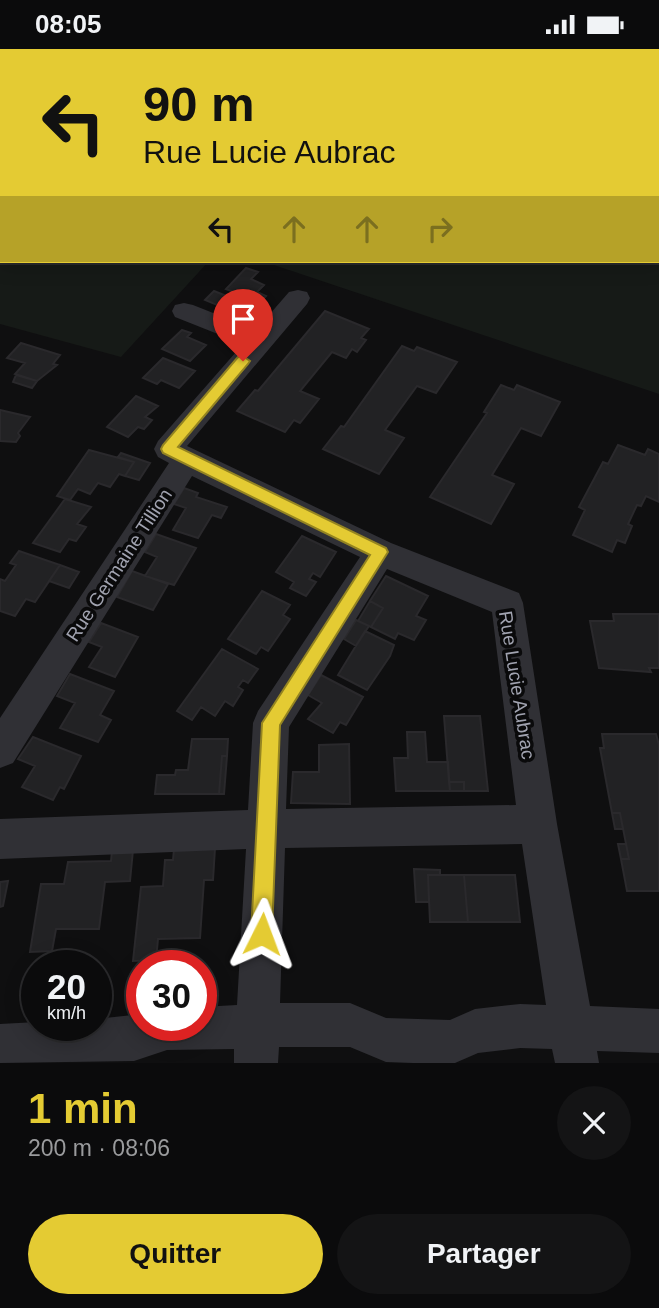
<!DOCTYPE html>
<html lang="fr">
<head>
<meta charset="utf-8">
<style>
	:root { --surface:#0b0b0c; --page:#141415; --text:#f1f3f6; --muted:#9a9b9d; --line:#2b2b2d; --accent:#e4cb33 }
	body { margin:0; font-family:Helvetica,sans-serif; background:var(--page); color:var(--text); height:100vh; display:flex; flex-direction:column; font-size:26px; white-space:nowrap }
	* { box-sizing:border-box; margin:0 }
	p { font-size:23px; color:var(--muted) }
	.icon { flex:none; width:38px; height:38px; fill:none; stroke:currentColor; stroke-width:2; stroke-linecap:round; stroke-linejoin:round }
	.map { position:relative; height:1014px; overflow:hidden }
	.panel { display:flex; flex-direction:column; background:var(--surface); flex:1 }
	.panel>* { flex:none }
	.banner { position:absolute; left:0px; top:0px; width:660px; height:214px; box-shadow:0 4px 18px #0003,0 0 0 2px var(--line); background:#e4cb33; color:#111; overflow:hidden }
	.speed { position:absolute; left:21px; top:901px; display:flex; gap:14px; font-size:35px; font-weight:700; text-align:center }
	.speed>* { display:grid; place-content:center; width:91px; height:91px; border-radius:50%; background:var(--surface); box-shadow:0 4px 18px #0003,0 0 0 2px var(--line); line-height:1 }
	.speed small { font-size:18px; font-weight:400 }
	.speed .limit { border:10px solid #d22; background:#fff; color:#111 }
	.pin { position:absolute; display:grid; place-items:center; width:60px; height:60px; color:#fff; margin:-72px -30px; border-radius:50% 50% 50% 0; rotate:-45deg; box-shadow:0 0 7px #0007 }
	.pin .icon { rotate:45deg }
	.me { position:absolute; width:77px; margin:-38px; rotate:3deg; stroke-linejoin:round; filter:drop-shadow(0 0 5px #0008) }
	.turn { display:flex; align-items:center; gap:24px; height:147px; padding:0 28px; font-size:32px }
	.turn .icon { width:91px; height:91px; stroke-width:2.5 }
	.turn b { display:block; font-size:49px; line-height:60px }
	.lanes { display:flex; align-items:center; height:66px; padding:0 28px; background:#0003; justify-content:center; gap:35px; direction:ltr }
	.lanes .off { opacity:.35 }
	.round { display:grid; place-items:center; flex:none; width:74px; height:74px; border-radius:37px; background:var(--page) }
	.overview { display:flex; align-items:center; justify-content:space-between; height:119px; padding:0 28px }
	h1 { font-size:42px; font-weight:600; line-height:52px; color:var(--accent) }
	.action { display:flex; gap:14px; margin-top:auto; padding:14px 28px }
	.action a { flex:1; height:80px; border-radius:42px; background:var(--accent); color:#111; font-size:28px; font-weight:600; line-height:80px; text-align:center }
	.action a+a { background:var(--page); color:var(--text) }
	.status { display:flex; justify-content:space-between; align-items:center; height:49px; padding:0 35px; background:var(--surface); direction:ltr }
	.status svg { height:19px; fill:currentColor }
	.map>svg:first-child { display:block }
	.green { fill:#161a17 }
	.building { fill:#222224; stroke:#2a292c; stroke-width:2 }
	.lines { fill:none; stroke-linecap:round; stroke-linejoin:round }
	.lane { fill:#303035; fill-rule:evenodd }
	.street { fill:#303035; fill-rule:evenodd }
	.route { fill:#e4cb33; stroke:#948421; stroke-width:2 }
	.labels { text-anchor:middle; dominant-baseline:central; stroke-width:7; stroke-linejoin:round; paint-order:stroke }
	.street-label { font-size:19px; fill:#a1a3b0; stroke:#0a0a0b }
</style>
</head>
<body>
<div class="status"><b>08:05</b><svg viewBox="0 0 49 12"><path d="M0 12V9h3v3zM5 12V6h3v6zM10 12V3h3v9zM15 12V0h3v12zM26 1h20v11H26zM47 4h2v5h-2z"/></svg></div>
<div class="map">
<svg width="659" height="1014" viewBox="0 0 659 1014">
	<rect width="100%" height="100%" fill="#0f0f10"/>
	<path class="green" d="M375,0H659V345L265,213L658,212V2H365Z
		M0,121L2,212H209L121,308L0,275Z"/>
	<path class="building" d="M246,219L258,223L251,230L264,236L257,243L266,247L260,253L226,240Z
		M214,242L234,250L239,245L254,251L249,256L254,258L240,273L215,262L220,257L205,251Z
		M325,262L369,280L361,289L366,291L357,303L352,300L346,309L332,303L300,342L319,350L300,374L294,371L285,383L237,362L255,341L258,342Z
		M182,281L191,284L187,288L206,296L190,312L162,300Z
		M21,294L60,306L53,315L57,316L37,332L15,325L25,314L7,309Z
		M402,297L414,302L417,298L457,313L436,344L417,337L385,381L404,389L379,425L323,400L341,377L344,378Z
		M163,309L195,322L179,339L161,331L157,335L143,329Z
		M16,326L37,332L32,339L13,333Z
		M501,336L514,341L517,336L560,353L541,387L521,379L492,426L514,435L491,475L430,448L487,364L484,363Z
		M136,347L158,357L145,368L152,371L144,380L138,378L128,388L107,378Z
		M0,361L30,368L18,384L20,387L16,393L0,392Z
		M618,396L645,406L648,400L659,405V453L646,447L641,457L637,456L628,475L632,477L625,494L617,491L612,503L573,486L585,461L579,458L603,413L608,415Z
		M89,401L134,413L125,427L119,425L110,438L98,434L90,445L78,440L70,451L57,447Z
		M121,404L150,414L139,431L125,427L134,413L118,408Z
		M184,439L198,444L196,448L227,458L221,469L212,466L198,489L173,481L186,459L174,455Z
		M65,450L91,458L77,475L86,478L76,492L69,490L60,503L33,494Z
		M156,485L196,499L174,536L145,527L157,508L145,503Z
		M302,487L336,503L320,528L313,524L309,530L316,533L306,547L290,539L294,533L276,523Z
		M19,502L60,516L35,553L26,550L15,567L0,562V530L5,532L16,516L10,514Z
		M60,516L79,523L69,539L49,532Z
		M132,522L168,535L153,561L117,548Z
		M386,527L428,547L416,567L426,571L414,591L398,584L395,590L371,578L383,559L370,552Z
		M262,542L290,556L283,566L290,570L268,602L261,598L256,605L228,590Z
		M370,552L383,559L371,578L358,572Z
		M613,565H659V619H649L651,623L599,619L590,572H614Z
		M356,571L369,577L356,597L344,590Z
		M101,574L138,588L115,628L89,618L102,598L89,593Z
		M365,582L394,596L390,607L367,641L338,626Z
		M222,600L258,620L248,634L243,631L238,638L243,641L233,657L225,652L215,667L201,658L192,671L177,662Z
		M70,625L114,642L100,666L111,671L98,693L60,679L75,654L57,647Z
		M321,626L363,648L346,676L340,673L333,684L308,670L322,654L308,646Z
		M444,667H480L488,742H464V733H449Z
		M407,683H425L427,713H448L450,742H396L394,709H408Z
		M602,685H656L659,696V842H627L621,810H629L620,764H612L600,699H604Z
		M33,688L81,707L64,740L60,738L53,751L22,738L35,717L18,710Z
		M192,690H228L227,707H222L219,745H155L157,726H175L176,721H188Z
		M349,695L350,755L291,754L293,723H319V696Z
		M222,707H227L224,745H219Z
		M449,733H464V742H450Z
		M612,764H620L623,780H615Z
		M618,795H626L629,810H621Z
		M215,799L213,831H204L200,889L158,890L156,911L133,912L141,838L163,837L165,811H173L174,800Z
		M133,801L130,832L105,833L99,880H56L52,902L30,903L41,835H64L68,813L111,812L112,802Z
		M414,820L440,821V826H428L429,853H416Z
		M428,826H464L468,873H430Z
		M464,826H515L520,873H468Z
		M8,832L3,857L0,858V833Z"/>
	<g class="lines">
		<path class="lane" d="M0,81H2L0,88Z"/>
		<path class="street" d="M0,7H2L0,20Z
			M298,241L307,243L310,249L307,255L187,397L391,494L519,544L523,554L557,775L590,957L659,960V1004L597,1002L599,1014H555L552,1000L520,999L478,1004L455,1014H413L386,1013L350,998H279L278,1014H234V1000L167,1001L134,1012L0,1014V975L37,973V976H96V970L142,965V976H201V958L237,956L246,800L0,810V770L248,761L253,674L258,662L360,508L192,427L13,714L0,719V669L169,414L158,408L154,400L158,392L243,295L175,268L172,262L175,256L184,254L193,256L256,281L289,243ZM387,520L492,563L516,756L286,760L289,678ZM522,795L546,956L520,955L475,960L450,971L386,969L350,954H280L285,799Z"/>
	</g>
	<path class="route" d="M243,307L250,312L248,315L178,398L386,499L388,503L280,676L272,885L269,892L262,895L255,892L251,885L262,674L370,506L163,404L161,400L163,396L238,308Z"/>
	<g class="labels">
		<g class="street-label">
			<text transform="translate(119 516) rotate(-57)">Rue Germaine Tillion</text>
			<text transform="translate(517 636) rotate(81)">Rue Lucie Aubrac</text>
		</g>
	</g>
</svg>
<div class="speed"><div>20<small>km/h</small></div><div class="limit">30</div></div>
<div class="pin" style="left:243px;top:312px;background:#d93025"><svg class="icon" aria-label="arrive" viewBox="0 0 24 24"><path d="M6 21V4h12l-3 4 3 4H6"/></svg></div>
<svg class="me" style="left:262px;top:885px" viewBox="-20 -20 40 40"><path d="M0-17L14 15 0 8-14 15z" fill="#e4cb33" stroke="#fff" stroke-width="4"/></svg>
<div class="banner">
<div class="turn"><svg class="icon" aria-label="left" viewBox="0 0 24 24"><path d="M17 20v-9H6M10 6l-5 5 5 5"/></svg><div><b>90 m</b>Rue Lucie Aubrac</div></div>
<div class="lanes"><svg class="icon" aria-label="left" viewBox="0 0 24 24"><path d="M17 20v-9H6M10 6l-5 5 5 5"/></svg><svg class="icon off" aria-label="ahead" viewBox="0 0 24 24"><path d="M12 20V5M6 11l6-6 6 6"/></svg><svg class="icon off" aria-label="ahead" viewBox="0 0 24 24"><path d="M12 20V5M6 11l6-6 6 6"/></svg><svg class="icon off" aria-label="right" viewBox="0 0 24 24"><path d="M7 20v-9h11M14 6l5 5-5 5"/></svg></div>
</div>
</div>
<section class="panel">
<div class="overview"><div><h1>1 min</h1><p>200 m · 08:06</p></div><a class="round"><svg class="icon" aria-label="close" viewBox="0 0 24 24"><path d="M6 6l12 12M18 6L6 18"/></svg></a></div>
<div class="action"><a>Quitter</a><a>Partager</a></div>
</section>
</body>
</html>
